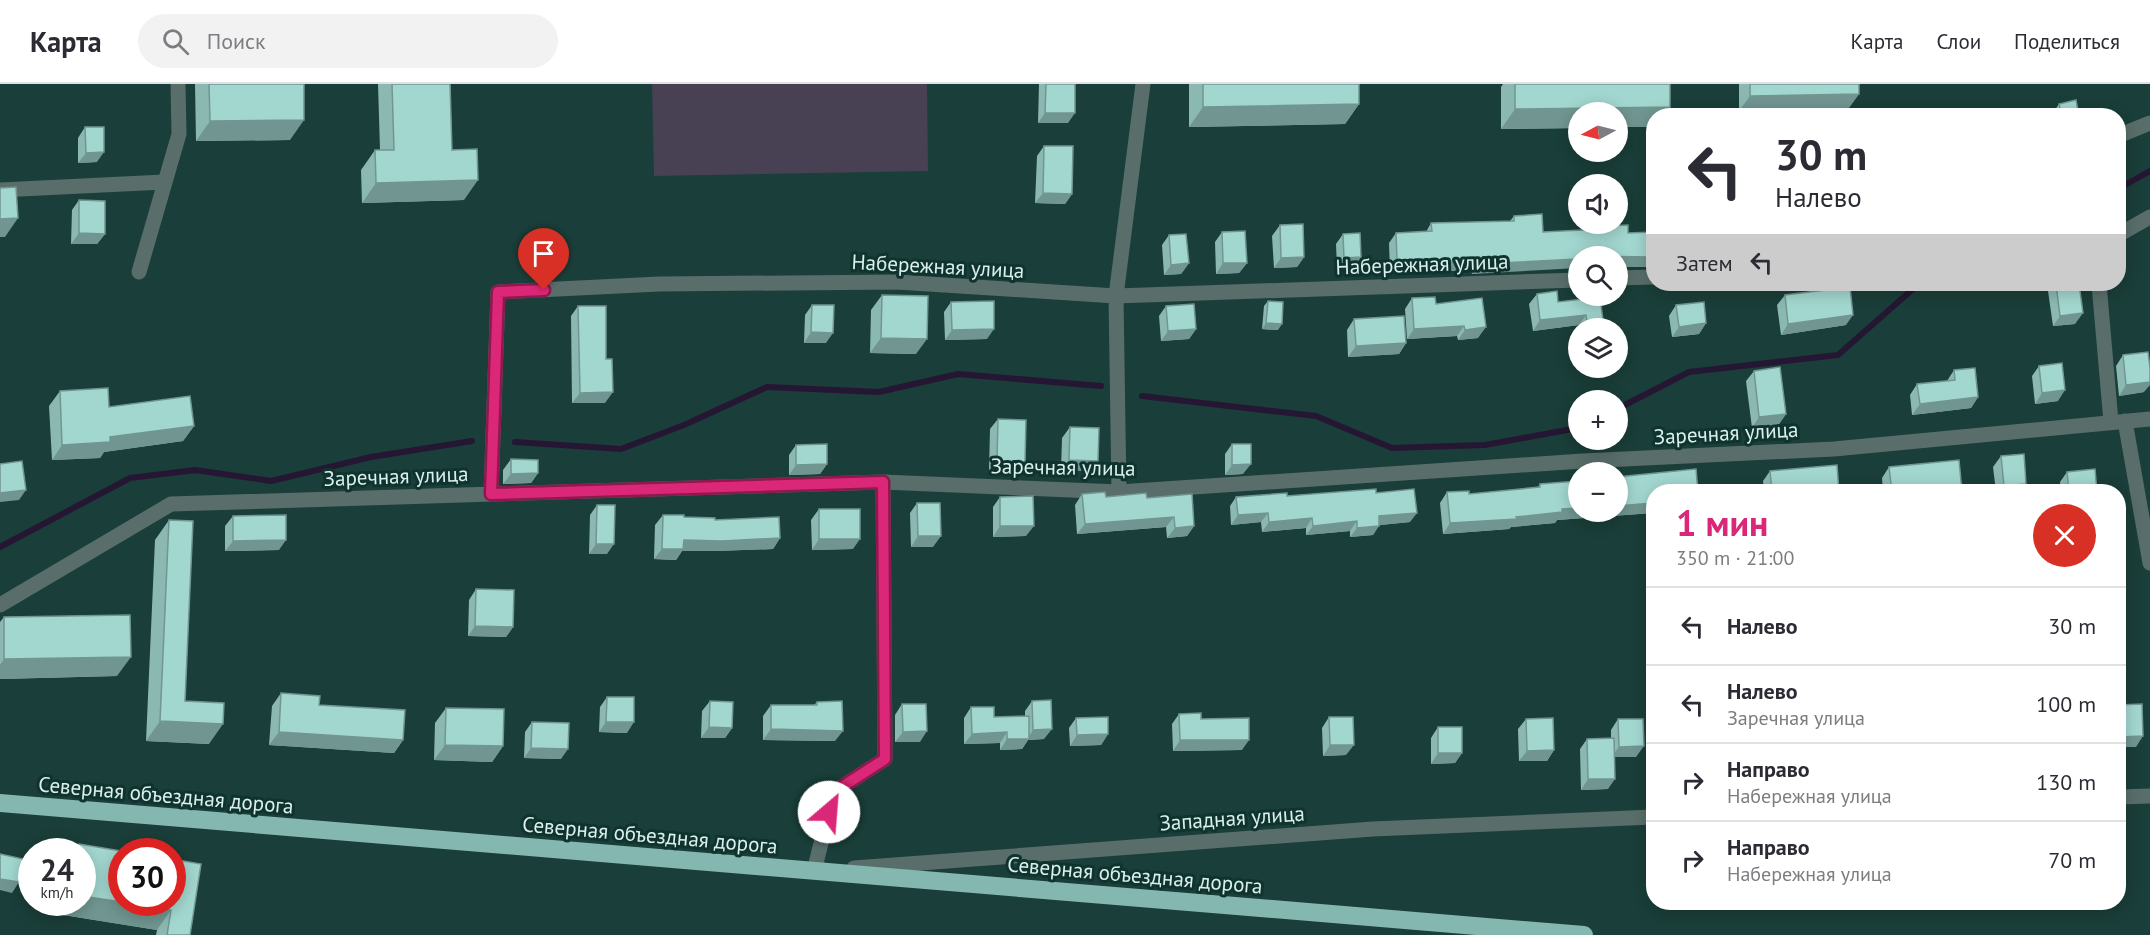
<!DOCTYPE html>
<html lang="ru">
<head>
<meta charset="utf-8">
<style>
	:root { --surface:#fff; --page:#f2f2f3; --text:#2b2b33; --muted:#7c7c81; --line:#e1e1e2; --accent:#db2777 }
	body { margin:0; font-family:"PT Sans",sans-serif; background:var(--page); color:var(--text); height:100vh; display:flex; flex-direction:column; font-size:22px; white-space:nowrap }
	* { box-sizing:border-box; margin:0 }
	p { font-size:20px; color:var(--muted) }
	.icon { flex:none; width:33px; height:33px; fill:none; stroke:currentColor; stroke-width:2; stroke-linecap:round; stroke-linejoin:round }
	.map { position:relative; flex:1; overflow:hidden }
	.sheet { position:absolute; left:1646px; top:400px; width:480px; height:426px; display:flex; flex-direction:column; background:var(--surface); border-radius:24px; box-shadow:0 3px 15px #0003 }
	.sheet>* { flex:none }
	.hud { position:absolute; left:1646px; top:24px; width:480px; height:183px; border-radius:24px; box-shadow:0 3px 15px #0003; background:#fff; color:var(--text); overflow:hidden }
	.needle { width:39px; rotate:263deg }
	.fabs { position:absolute; left:1568px; top:18px; display:grid; gap:12px }
	.fabs a { display:grid; place-items:center; width:60px; height:60px; border-radius:50%; background:var(--surface); box-shadow:0 3px 15px #0003; font-size:30px }
	.speed { position:absolute; left:18px; top:754px; display:flex; gap:12px; font-size:30px; font-weight:700; text-align:center }
	.speed>* { display:grid; place-content:center; width:78px; height:78px; border-radius:50%; background:var(--surface); box-shadow:0 3px 15px #0003; line-height:1 }
	.speed small { font-size:15px; font-weight:400 }
	.speed .limit { border:9px solid #d22; background:#fff; color:#111 }
	.pin { position:absolute; display:grid; place-items:center; width:51px; height:51px; color:#fff; margin:-62px -26px; border-radius:50% 50% 50% 0; rotate:-45deg; box-shadow:0 0 6px #0007 }
	.pin .icon { rotate:45deg }
	.me { position:absolute; width:66px; margin:-33px; rotate:27deg; stroke-linejoin:round; filter:drop-shadow(0 0 4px #0008) }
	.turn { display:flex; align-items:center; gap:21px; height:126px; padding:0 30px; font-size:27px }
	.turn .icon { width:78px; height:78px; stroke-width:2.5 }
	.turn b { display:block; font-size:42px; line-height:51px }
	.then { display:flex; align-items:center; height:57px; padding:0 30px; background:#0003; gap:12px; font-size:22px }
	.round { display:grid; place-items:center; flex:none; width:63px; height:63px; border-radius:32px; background:var(--page) }
	.summary { display:flex; align-items:center; justify-content:space-between; height:102px; padding:0 30px }
	h1 { font-size:36px; font-weight:600; line-height:45px; color:var(--accent) }
	ul { padding:0; list-style:none }
	li { display:flex; align-items:center; gap:18px; height:78px; padding:0 30px; border-top:2px solid var(--line) }
	li div { flex:1 }
	li b { display:block; font-size:22px }
	li em { font-style:normal }
	header { display:flex; align-items:center; gap:36px; box-sizing:border-box; height:84px; padding:0 30px; background:var(--surface); border-bottom:2px solid var(--line) }
	header strong { font-size:28px }
	nav { display:flex; gap:33px; margin-inline-start:auto; font-size:21px }
	.search { width:420px; height:54px; background:var(--page); display:flex; align-items:center; gap:15px; box-sizing:border-box; padding:0 21px; border-radius:33px; color:var(--muted); font-size:22px }
	.map>svg:first-child { display:block }
	.green { fill:#484053 }
	.lines { fill:none; stroke-linecap:round; stroke-linejoin:round }
	.stream { stroke:#251733; stroke-width:6 }
	.minor { stroke:#596e6a; stroke-width:15 }
	.highway { stroke:#84b7af; stroke-width:18 }
	.wall { fill:#8bb9b2 }
	.shaded-wall { fill:#719691 }
	.building { fill:#a2d7cf; stroke:#719691; stroke-width:1.5 }
	.route-casing { stroke:#8e194d; stroke-width:15 }
	.route { stroke:#db2777; stroke-width:10 }
	.labels { text-anchor:middle; dominant-baseline:central; stroke-width:6; stroke-linejoin:round; paint-order:stroke }
	.street-label { font-size:21px; fill:#dbefec; stroke:#0f342f }
</style>
</head>
<body>
<header>
<strong>Карта</strong>
<div class="search"><svg class="icon" aria-label="search" viewBox="0 0 24 24"><circle cx="10" cy="10" r="6"/><path d="M15 15l6 6"/></svg>Поиск</div>
<nav><a>Карта</a><a>Слои</a><a>Поделиться</a></nav>
</header>
<div class="map">
<svg width="2150" height="851" viewBox="0 0 2150 851">
	<rect width="100%" height="100%" fill="#1a3e39"/>
	<path class="green" d="M652,0H927L928,87L654,92Z"/>
	<g class="lines">
		<path class="stream" d="M2118,105L2150,87
			M1142,312L1316,332L1392,364L1485,361L1578,344
			M1617,325L1689,288L1838,271L1914,204L1926,200
			M515,358L621,365L684,341L767,303L879,308L958,290L1101,302
			M0,463L130,394L195,386L271,397L371,373L472,357"/>
		<path class="minor" d="M2118,52L2150,39
			M0,106L164,98
			M2118,151L2150,133
			M139,188L179,50L178,0
			M1617,194L1653,193
			M2099,200L2111,338
			M2125,337L2150,479
			M1119,408L1116,212L1143,0
			M491,410L498,208L659,200L897,198L1116,212L1578,196
			M0,521L171,420L883,398L1119,408L1583,377L1834,365L2150,335
			M2118,713L2150,712
			M854,784L1373,745L1653,733
			M824,786L814,787L834,708L885,675L883,398"/>
		<path class="highway" d="M0,719L1584,851"/>
	</g>
	<path class="wall" d="M195,0H304L290,56L196,57Z
		M378,0H450L452,66L464,116L362,119L361,86L375,66H380Z
		M1039,0H1075L1068,39H1038Z
		M1189,0H1359V20L1345,40L1189,43Z
		M1503,0H1670V23L1664,32H1653V43H1617V28H1578V44L1501,45V3Z
		M1739,0H1859V10L1848,25L1739,27Z
		M2059,20L2079,32H2052V30Z
		M85,43L97,78L78,79V54Z
		M1044,62L1072,110L1065,120L1035,119L1037,72Z
		M79,116L105,150L97,160H71L72,126Z
		M1514,132L1543,148L1600,145L1603,142L1628,149L1653,148V183H1617V172L1472,190L1471,186L1426,188V185L1390,187L1389,159L1396,149L1426,148L1431,139L1510,137Z
		M1280,141L1304,173L1297,183L1274,184L1272,152Z
		M1222,148L1247,179L1239,189L1216,190L1215,158Z
		M1343,150L1361,173L1354,184H1337L1336,160Z
		M1169,151L1189,179L1181,190L1164,191L1162,161Z
		M2047,200H2079L2075,240L2053,242Z
		M1537,210L1558,218L1600,213L1604,244H1579V241L1533,247L1529,220Z
		M882,211L916,270L870,269L871,226Z
		M1785,211L1846,241L1781,251L1777,221Z
		M1412,214L1436,220L1482,214L1478,254L1458,256L1457,252L1407,255L1405,225Z
		M1268,217L1278,246L1262,245L1264,222Z
		M951,218L987,255L945,256L944,228Z
		M812,221L826,259H804L805,231Z
		M1676,221L1706,239L1699,250L1672,253L1669,232Z
		M578,222L605,319H572L571,232Z
		M1166,222L1196,245L1189,255L1161,257L1159,232Z
		M1354,235L1406,259L1399,270L1348,273L1347,246Z
		M2123,271L2144,308L2119,312L2116,282Z
		M2039,282L2058,317L2035,320L2032,292Z
		M1954,286L1978,313L1971,324L1912,331L1910,311L1917,300L1947,297Z
		M1754,287L1786,330L1779,340L1752,344L1746,297Z
		M60,307L109,323L194,342L183,357L104,368L100,374L52,376L49,322Z
		M998,335L1025,378L1018,388L989,387L990,345Z
		M1070,343L1091,387L1061,386L1062,354Z
		M1232,360L1243,390L1225,391V370Z
		M796,361L827,380L820,390L789,391V371Z
		M2001,372L2021,408H1996L1993,383Z
		M511,375L538,389L531,399L503,400V386Z
		M1889,383L1962,408H1883L1882,394Z
		M1770,387L1839,408H1764L1763,397Z
		M2067,388L2097,408H2061L2060,398Z
		M1540,400L1653,408V429L1557,436L1555,439L1511,443L1509,445L1443,450L1440,419L1447,408L1469,410L1538,403Z
		M1376,409L1410,438L1379,441L1373,451L1350,453V447L1306,451V444L1262,448L1261,438L1231,441L1230,422L1236,413Z
		M1082,410L1106,413L1147,414L1194,442L1187,452L1167,454L1166,443L1077,450L1075,421Z
		M1000,413L1026,452L993,453V423Z
		M917,419L933,463H911L910,429Z
		M597,421L607,470H589L590,431Z
		M819,425L853,465L812,466L811,436Z
		M663,431L715,436L780,454L773,465L715,467H682L676,476L654,475L655,441Z
		M233,432L279,466L225,467V442Z
		M169,436L185,617L209,660L146,657L155,456Z
		M476,505L513,543L506,553L468,552L469,516Z
		M4,533L117,592L0,595V538Z
		M281,609L319,621L403,656L394,669L269,661L272,622Z
		M607,613L627,649L599,648L600,623Z
		M710,617L732,644L725,654H701L702,627Z
		M1032,617L1044,655L1028,656L1022,665L1000,666V659L964,660V634L971,623L994,633L1025,632V627Z
		M817,618L835,657L763,656V632L771,621H814Z
		M902,620L920,658H895V631Z
		M446,624L503,662L492,678L434,676L435,639Z
		M1179,630L1201,635L1242,666L1173,667L1172,640Z
		M1329,633L1346,671L1323,672L1322,644Z
		M1076,634L1108,650L1101,661L1070,662L1069,644Z
		M1526,635L1554,666L1547,677H1519L1518,645Z
		M1618,635L1636,673H1615L1608,705L1581,706L1580,665L1587,655L1611,654V646Z
		M532,638L561,675L524,674L525,648Z
		M1438,643L1462,669L1455,679L1431,680V654Z
		M79,760L201,780L190,851H156L157,846L57,830L59,819H82V768H74Z"/>
	<path class="shaded-wall" d="M1859,10L1848,25L1739,27L1750,12Z
		M1359,20L1345,40L1189,43L1203,23Z
		M1670,23L1664,32H1653V43H1617V28H1578V44L1501,45L1515,25Z
		M1045,29H1075L1068,39H1038Z
		M304,36L290,56L196,57L210,37Z
		M104,68L97,78L78,79L86,69Z
		M478,96L464,116L362,119L376,99Z
		M1043,109L1072,110L1065,120L1035,119Z
		M18,134L5,153H0V135Z
		M79,149L105,150L97,160H71Z
		M1304,173L1297,183L1274,184L1281,174Z
		M1361,173L1354,184H1337L1344,174Z
		M1617,173H1653V183H1617Z
		M1433,175L1426,185L1390,187L1397,177Z
		M1578,175V184L1472,190L1479,180Z
		M1479,176L1471,186L1426,188L1433,178Z
		M1189,179L1181,190L1164,191L1171,181Z
		M1223,179H1247L1239,189L1216,190Z
		M2083,229L2075,240L2053,242L2060,232Z
		M1586,231L1579,241L1533,247L1540,236Z
		M1853,231L1846,241L1781,251L1788,240Z
		M1266,239L1282,240L1278,246L1262,245Z
		M1706,239L1699,250L1672,253L1679,243Z
		M1464,242L1457,252L1407,255L1414,245Z
		M1486,243L1478,254L1458,256L1465,246Z
		M994,245L987,255L945,256L952,246Z
		M1196,245L1189,255L1161,257L1168,247Z
		M811,248L833,249L826,259H804Z
		M881,254L927,255L916,270L870,269Z
		M1406,259L1399,270L1348,273L1356,262Z
		M2150,298V301L2144,308L2119,312L2126,301Z
		M2065,306L2058,317L2035,320L2042,309Z
		M613,308L605,319H572L580,309Z
		M1978,313L1971,324L1912,331L1920,320Z
		M1786,330L1779,340L1752,344L1759,333Z
		M194,342L183,357L104,368L100,374L52,376L62,361L110,353Z
		M1069,376L1098,377L1091,387L1061,386Z
		M997,377L1025,378L1018,388L989,387Z
		M827,380L820,390L789,391L796,381Z
		M1251,380L1243,390L1225,391L1232,381Z
		M538,389L531,399L503,400L511,390Z
		M2026,400L2021,408H2000L2004,402Z
		M1821,405L1818,408H1784Z
		M26,406L19,416L0,418V409Z
		M1653,419V429L1557,436L1555,439L1511,443L1509,445L1443,450L1450,439L1562,425L1578,424V428H1617V422Z
		M1268,429L1261,438L1231,441L1238,431Z
		M1417,429L1410,438L1372,442L1379,432Z
		M1174,433L1166,443L1077,450L1085,440Z
		M1312,434L1306,444L1262,448L1269,438Z
		M1357,437L1350,447L1306,451L1313,442Z
		M1000,442H1034L1026,452L993,453Z
		M1194,442L1187,452L1167,454L1175,444Z
		M1379,442L1373,451L1350,453L1357,444Z
		M918,452H941L933,463H911Z
		M780,454L773,465L715,467H682L676,476L654,475L662,465L684,456Z
		M819,455H860L853,465L812,466Z
		M286,456L279,466L225,467L233,457Z
		M596,460H614L607,470H589Z
		M475,542L513,543L506,553L468,552Z
		M131,573L117,592L0,595V581L4,575Z
		M160,637L223,640L209,660L146,657Z
		M606,638H634L627,649L599,648Z
		M709,643L732,644L725,654H701Z
		M771,645L843,647L835,657L763,656Z
		M1052,645L1044,655L1028,656L1022,665L1000,666L1007,655H1027L1033,646Z
		M927,647L920,658H895L903,648Z
		M279,648L403,656L394,669L269,661Z
		M1007,648L1000,659L964,660L972,650Z
		M1108,650L1101,661L1070,662L1077,651Z
		M2143,652L2136,663H2118V653Z
		M1180,656H1249L1242,666L1173,667Z
		M445,661L503,662L492,678L434,676Z
		M1330,661H1354L1346,671L1323,672Z
		M1644,662L1636,673H1611L1619,663Z
		M531,664L568,665L561,675L524,674Z
		M1554,666L1547,677H1519L1527,667Z
		M1438,669H1462L1455,679L1431,680Z
		M1588,695H1615L1608,705L1581,706Z
		M0,795L19,798L12,809L0,806Z
		M82,812L122,818V819H127L171,826L157,846L57,830L65,819H82Z"/>
	<path class="building" d="M209,0H304V36L210,37Z
		M392,0H450L452,66L477,65L478,96L376,99L375,66H394Z
		M1046,0H1075V29H1045Z
		M1203,0H1359V20L1203,23Z
		M1515,0H1670V23L1515,25Z
		M1750,0H1859V10L1750,12Z
		M2076,16L2079,32H2062L2059,20Z
		M85,43H104V68L86,69Z
		M1044,62H1073L1072,110L1043,109Z
		M16,103L18,134L0,135V104Z
		M79,116L105,117V150L79,149Z
		M1542,130L1543,148L1603,145V142L1628,141V149L1653,148V173L1578,172V175L1479,180V176L1433,178V175L1397,177L1396,149L1432,147L1431,139L1514,137V132Z
		M1303,140L1304,173L1281,174L1280,141Z
		M1245,147L1247,179H1223L1222,148Z
		M1360,149L1361,173L1344,174L1343,150Z
		M1186,150L1189,179L1171,181L1169,151Z
		M2056,200H2079L2083,229L2060,232Z
		M1850,203L1853,231L1788,240L1785,211Z
		M1557,207L1558,218L1600,213L1604,244H1588L1586,231L1540,236L1537,210Z
		M882,211L928,212L927,255L881,254Z
		M1435,213L1436,220L1482,214L1486,243L1465,246L1464,242L1414,245L1412,214Z
		M994,217V245L952,246L951,218Z
		M1268,217L1283,218L1282,240L1266,239Z
		M1704,218L1706,239L1679,243L1676,221Z
		M1194,220L1196,245L1168,247L1166,222Z
		M812,221H834L833,249L811,248Z
		M578,222H606V275H612L613,308L580,309Z
		M1404,232L1406,259L1356,262L1354,235Z
		M2148,268L2150,284V298L2126,301L2123,271Z
		M2062,279L2065,306L2042,309L2039,282Z
		M1780,283L1786,330L1759,333L1754,287Z
		M1975,284L1978,313L1920,320L1917,300L1955,296L1954,286Z
		M108,304L109,323L190,312L194,342L110,353V358L62,361L60,307Z
		M998,335L1026,336L1025,378L997,377Z
		M1070,343L1099,344L1098,377L1069,376Z
		M827,360V380L796,381V361Z
		M1232,360H1251V380L1232,381Z
		M2024,370L2026,400L2004,402L2001,372Z
		M511,375L538,376V389L511,390Z
		M1959,376L1962,408H1892L1889,383Z
		M22,377L26,406L0,409V380Z
		M1837,381L1839,408H1821V405L1784,408H1772L1770,387Z
		M1696,385L1698,408H1653V419L1617,422V393Z
		M2095,385L2097,408H2069L2067,388Z
		M1578,397V424L1562,425V428L1516,433L1517,435L1450,439L1447,408L1469,407V410L1540,403V400Z
		M1376,405V409L1414,405L1417,429L1379,432V442L1357,444V437L1313,442L1312,434L1269,438L1268,429L1238,431L1236,413L1287,409V412Z
		M1105,408L1106,413L1146,409L1147,414L1192,410L1194,442L1175,444L1174,433L1085,440L1082,410Z
		M1033,412L1034,442H1000V413Z
		M917,419H940L941,452H918Z
		M597,421H615L614,460H596Z
		M819,425H860V455H819Z
		M286,431V456L233,457V432Z
		M663,431H684V433L715,434V436L779,433L780,454L722,457L684,456L683,465H662Z
		M169,436L193,437L185,617L224,619L223,640L160,637Z
		M476,505L514,506L513,543L475,542Z
		M130,531L131,573L4,575V533Z
		M281,609L320,612L319,621L405,626L403,656L279,648Z
		M607,613H634V638H606Z
		M1051,616L1052,645L1033,646L1032,617Z
		M710,617L733,618L732,644L709,643Z
		M842,617L843,647L771,645V621H817V618Z
		M902,620H926L927,647L903,648Z
		M2142,620L2143,652L2118,653V621Z
		M971,623H994V633L1029,632V655H1007V648L972,650Z
		M446,624L504,625L503,662L445,661Z
		M1201,629V635L1249,634V656H1180L1179,630Z
		M1108,633V650L1077,651L1076,634Z
		M1329,633H1353L1354,661H1330Z
		M1553,634L1554,666L1527,667L1526,635Z
		M1618,635H1643L1644,662L1619,663Z
		M532,638L569,639L568,665L531,664Z
		M1438,643H1462V669H1438Z
		M1614,654L1615,695H1588L1587,655Z
		M79,760L127,768H122V818L82,812V768H78Z
		M0,770L23,775L19,798L0,795Z
		M172,775L201,780L190,851H167L171,826L127,819H172Z"/>
	<g class="lines">
		<g class="route-casing">
			<path id="route" d="M544,206L498,208L491,410L883,398L885,675L834,708L829,728"/>
		</g>
		<use href="#route" class="route"/>
	</g>
	<g class="labels">
		<g class="street-label">
			<text transform="translate(1422 180) rotate(-2)">Набережная улица</text>
			<text transform="translate(938 182) rotate(3)">Набережная улица</text>
			<text transform="translate(1726 349) rotate(-3)">Заречная улица</text>
			<text transform="translate(1063 383) rotate(1)">Заречная улица</text>
			<text transform="translate(396 392) rotate(-2)">Заречная улица</text>
			<text transform="translate(166 711) rotate(5)">Северная объездная дорога</text>
			<text transform="translate(1232 734) rotate(-4)">Западная улица</text>
			<text transform="translate(650 751) rotate(5)">Северная объездная дорога</text>
			<text transform="translate(1135 791) rotate(5)">Северная объездная дорога</text>
		</g>
	</g>
</svg>
<div class="fabs">
<a><svg class="needle" viewBox="-14 -14 28 28"><path d="M0-13l5 13h-10z" fill="#e53935"/><path d="M0 13l5-13h-10z" fill="#7c7c81"/></svg></a>
<a><svg class="icon" aria-label="sound" viewBox="0 0 24 24"><path d="M4 9h4l5-4v14l-5-4H4zM17 9q2 3 0 6"/></svg></a>
<a><svg class="icon" aria-label="search" viewBox="0 0 24 24"><circle cx="10" cy="10" r="6"/><path d="M15 15l6 6"/></svg></a>
<a><svg class="icon" aria-label="layers" viewBox="0 0 24 24"><path d="M12 4l9 5-9 5-9-5zM3 14l9 5 9-5"/></svg></a>
<a>+</a>
<a>−</a>
</div>
<div class="speed"><div>24<small>km/h</small></div><div class="limit">30</div></div>
<div class="pin" style="left:544px;top:206px;background:#d93025"><svg class="icon" aria-label="arrive" viewBox="0 0 24 24"><path d="M6 21V4h12l-3 4 3 4H6"/></svg></div>
<svg class="me" style="left:829px;top:728px" viewBox="-20 -20 40 40"><circle r="19" fill="#fff"/><path d="M0-13L10 11 0 6-10 11z" fill="#db2777"/></svg>
<div class="hud">
<div class="turn"><svg class="icon" aria-label="left" viewBox="0 0 24 24"><path d="M17 20v-9H6M10 6l-5 5 5 5"/></svg><div><b>30 m</b>Налево</div></div>
<div class="then">Затем<svg class="icon" aria-label="left" viewBox="0 0 24 24"><path d="M17 20v-9H6M10 6l-5 5 5 5"/></svg></div>
</div>
<section class="sheet">
<div class="summary"><div><h1>1 мин</h1><p>350 m · 21:00</p></div><a class="round" style="background:#d93025;color:#fff"><svg class="icon" aria-label="close" viewBox="0 0 24 24"><path d="M6 6l12 12M18 6L6 18"/></svg></a></div>
<ul>
<li><svg class="icon" aria-label="left" viewBox="0 0 24 24"><path d="M17 20v-9H6M10 6l-5 5 5 5"/></svg><div><b>Налево</b></div><em>30 m</em></li>
<li><svg class="icon" aria-label="left" viewBox="0 0 24 24"><path d="M17 20v-9H6M10 6l-5 5 5 5"/></svg><div><b>Налево</b><p>Заречная улица</p></div><em>100 m</em></li>
<li><svg class="icon" aria-label="right" viewBox="0 0 24 24"><path d="M7 20v-9h11M14 6l5 5-5 5"/></svg><div><b>Направо</b><p>Набережная улица</p></div><em>130 m</em></li>
<li><svg class="icon" aria-label="right" viewBox="0 0 24 24"><path d="M7 20v-9h11M14 6l5 5-5 5"/></svg><div><b>Направо</b><p>Набережная улица</p></div><em>70 m</em></li>
</ul>
</section>
</div>
</body>
</html>
